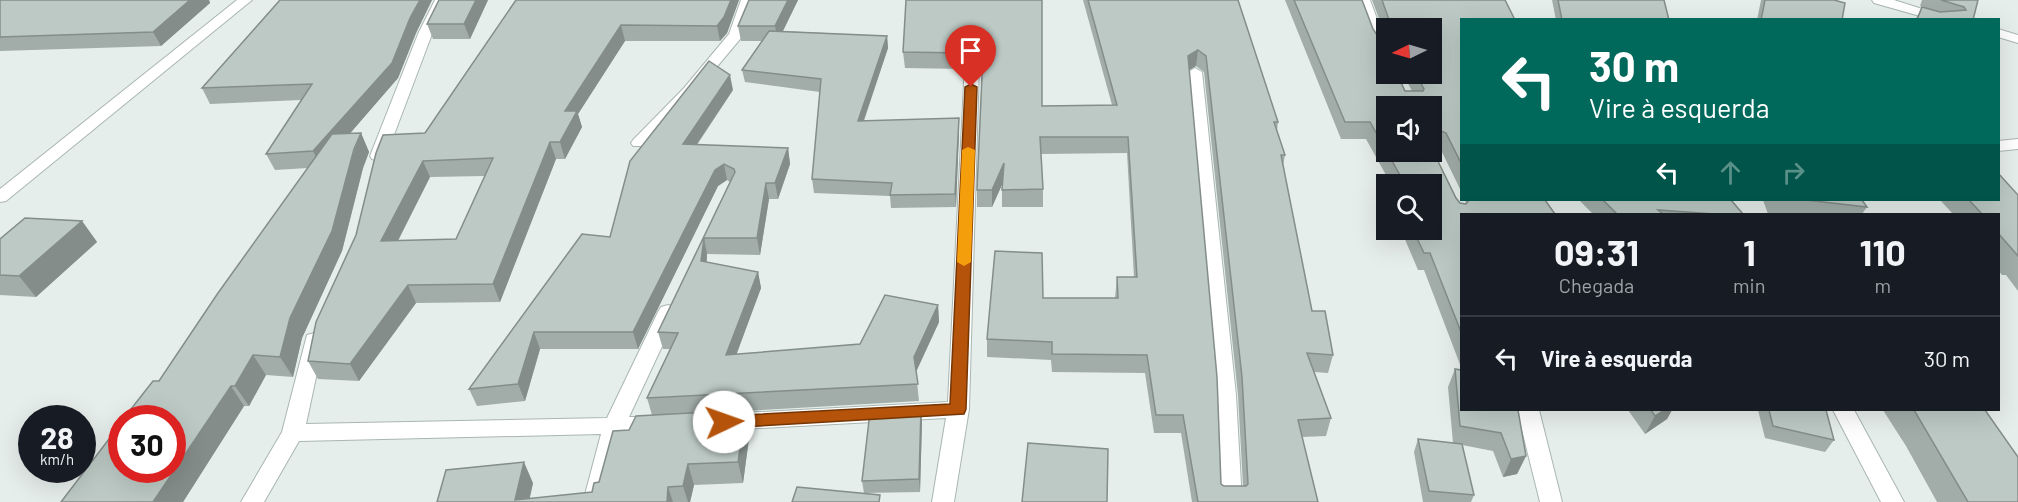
<!DOCTYPE html>
<html lang="pt">
<head>
<meta charset="utf-8">
<style>
	:root { --surface:#171b24; --page:#242831; --text:#f1f3f6; --muted:#9ea1a6; --line:#363941 }
	body { margin:0; font-family:Barlow,sans-serif; background:var(--page); color:var(--text); height:100vh; display:flex; flex-direction:column; font-size:22px; white-space:nowrap }
	* { box-sizing:border-box; margin:0 }
	p { font-size:20px; color:var(--muted) }
	.icon { flex:none; width:33px; height:33px; fill:none; stroke:currentColor; stroke-width:2; stroke-linecap:round; stroke-linejoin:round }
	.map { position:relative; flex:1; overflow:hidden }
	.side { position:absolute; left:1460px; top:213px; width:540px; height:198px; display:flex; flex-direction:column; background:var(--surface); border-radius:0px; box-shadow:0 6px 24px #0002 }
	.side>* { flex:none }
	.hud { position:absolute; left:1460px; top:18px; width:540px; height:183px; border-radius:0px; box-shadow:0 6px 24px #0002; background:#00695c; color:#fff; overflow:hidden }
	.needle { width:39px; rotate:265deg }
	.fabs { position:absolute; left:1376px; top:18px; display:grid; gap:12px }
	.fabs a { display:grid; place-items:center; width:66px; height:66px; border-radius:0px; background:var(--surface); box-shadow:0 6px 24px #0002; font-size:30px }
	.speed { position:absolute; left:18px; top:405px; display:flex; gap:12px; font-size:30px; font-weight:700; text-align:center }
	.speed>* { display:grid; place-content:center; width:78px; height:78px; border-radius:50%; background:var(--surface); box-shadow:0 6px 24px #0002; line-height:1 }
	.speed small { font-size:15px; font-weight:400 }
	.speed .limit { border:9px solid #d22; background:#fff; color:#111 }
	.pin { position:absolute; display:grid; place-items:center; width:51px; height:51px; color:#fff; margin:-62px -26px; border-radius:50% 50% 50% 0; rotate:-45deg; box-shadow:0 0 6px #0007 }
	.pin .icon { rotate:45deg }
	.me { position:absolute; width:66px; margin:-33px; rotate:87deg; stroke-linejoin:round; filter:drop-shadow(0 0 4px #0008) }
	.turn { display:flex; align-items:center; gap:21px; height:126px; padding:0 30px; font-size:27px }
	.turn .icon { width:78px; height:78px; stroke-width:2.5 }
	.turn b { display:block; font-size:42px; line-height:51px }
	.lanes { display:flex; align-items:center; height:57px; padding:0 30px; background:#0003; justify-content:center; gap:30px; direction:ltr }
	.lanes .off { opacity:.35 }
	.eta { display:flex; justify-content:space-evenly; align-items:center; height:102px; text-align:center }
	.eta b { font-size:36px; font-weight:700; line-height:42px }
	ul { padding:0; list-style:none }
	li { display:flex; align-items:center; gap:18px; height:84px; padding:0 30px; border-top:2px solid var(--line) }
	li div { flex:1 }
	li b { display:block; font-size:22px }
	li em { font-style:normal }
	.map>svg:first-child { display:block }
	.lines { fill:none; stroke-linecap:round; stroke-linejoin:round }
	.minor-casing { stroke:#a9b6b2; stroke-width:2 }
	.minor { fill:#fff; fill-rule:evenodd }
	.wall { fill:#a2ada9; fill-rule:evenodd }
	.shaded-wall { fill:#848d89 }
	.building { fill:#bcc9c4; stroke:#848d89; stroke-width:1.5; fill-rule:evenodd }
	.route { fill:#b45309; stroke:#753606; stroke-width:1.5 }
	.slow { fill:#f59e0b }
</style>
</head>
<body>
<div class="map">
<svg width="2018" height="502" viewBox="0 0 2018 502">
	<rect width="100%" height="100%" fill="#e6eeeb"/>
	<g class="lines">
		<g class="minor-casing">
			<path id="minor" d="M237,0H252L6,201L0,202V189Z
				M435,0H449L432,34L386,156L378,161L372,159L370,156L418,34Z
				M741,0H755L741,38L694,94L645,146H633L631,143L633,140L684,88L729,34Z
				M1356,0H1370L1386,43V61C1372,58 1360,14 1356,0Z
				M1872,0H1894L1957,20H1934L1874,3Z
				M1998,29L2018,35V43L1998,37Z
				M972,60L979,64L969,409L954,502H932L946,418L723,430L715,428L712,422L715,416L723,414L948,402L965,64Z
				M1195,68L1202,72L1236,395L1242,502H1220L1216,395L1188,72Z
				M2018,139V149L1998,151V141Z
				M668,305L675,307L678,312L629,417H654L662,419L665,425L662,431L622,434L605,502H583L601,434L299,441L264,502H241L282,432L307,335L314,333L321,335L324,340L306,424L607,418L658,312L661,307Z
				M1517,410H1539L1562,502H1540Z
				M1833,410H1854L1904,502H1881Z"/>
		</g>
		<use href="#minor" class="minor"/>
	</g>
	<path class="wall" d="M0,0H209L210,3L161,46L0,51Z
		M280,0H432L416,33L398,78L350,133H361L369,152L363,168L342,251L302,338L293,377L266,375L249,406H244L183,502H61L159,381L308,168L275,170L266,154L301,100L210,104L202,88Z
		M439,0H488L470,39H433L427,24Z
		M516,0H739L727,33L720,41H625L578,114L582,127L565,159H556L500,302L416,303L359,381L318,379L308,361L425,133ZM485,176L456,239L398,241L430,177Z
		M749,0H798L783,31L887,36L888,48L864,121L959,131L956,207L891,208L890,196L814,193L812,179L820,92L745,82L742,70L762,41H741L738,26Z
		M1042,0V106L1112,105L1083,0H1238L1278,122L1277,131L1285,155L1283,166L1312,311L1333,355L1328,373L1314,372L1331,418L1326,436L1302,437L1318,502H1192L1181,433H1154L1145,373L1052,372L1051,360L987,357V339L1043,298H1115L1117,277H1134L1127,153L1041,154L1043,189V207H1002V185L992,207H977V190L982,69H981V64L971,58L964,62L963,69L905,68L903,52ZM1196,66L1204,72L1238,395L1243,486H1224L1221,484L1189,70Z
		M1285,0H1362L1386,74L1405,91H1412L1403,74H1431V28H1386V37L1372,0H1505L1461,20V191L1441,150L1431,145V106H1386V152H1431L1456,198L1460,203L1466,204L1465,200H1545L1461,214V367L1424,270H1418L1401,230H1431V184H1391L1366,139H1341Z
		M1552,0H1664L1669,20H1556Z
		M1761,0H1834L1842,20H1757Z
		M1922,0H1978L1973,20H1915L1922,7H1924L1920,6Z
		M733,90L697,145L788,148L790,164L778,199H769L760,255L707,254V262L758,272L761,288L736,354L860,344L938,305L939,322L916,372L919,401L745,411L750,431L743,483L694,485L690,502H437L533,483L529,499L592,492L599,482L629,430L652,415L647,398L670,349H663L658,332L730,182L727,180L718,186L638,349H540L525,401L477,406L469,389L610,237Z
		M2018,195V291L2006,275H2002L1998,270V214H1953L1940,200H1998Z
		M1579,200H1731L1743,214H1593Z
		M1763,200H1862L1867,207L1862,214H1768Z
		M82,221L97,242L36,297L0,295V239Z
		M1455,369L1518,410L1526,456L1517,474L1503,477L1493,451L1462,445L1474,495L1471,502H1423L1414,452L1418,439L1453,443L1448,387Z
		M1628,410H1672L1667,419L1645,434Z
		M1758,410H1826L1834,440L1825,452L1765,438Z
		M1883,410H1985L2018,502H1937L1906,446Z
		M922,422L920,492L864,493L862,481Z"/>
	<path class="shaded-wall" d="M190,0H209L210,3L161,46L153,32Z
		M420,0H432L416,33L398,78L321,167L313,151L410,18Z
		M476,0H488L470,39L464,24Z
		M731,0H739L727,33L720,41L717,26Z
		M788,0H798L778,41L775,26Z
		M621,25L625,41L578,114L582,127L565,159L560,142L565,111Z
		M887,36L888,48L859,134L858,121Z
		M970,42L971,58L964,62L963,69L962,53L963,46Z
		M1198,50L1196,66L1186,72L1188,56Z
		M730,75L733,90L686,160L683,144Z
		M959,118V131L956,207L955,194Z
		M361,133L369,152L363,168L342,251L302,338L293,377L280,357L290,318Z
		M550,142L556,159L500,302L493,284Z
		M788,148L790,164L778,199L775,183Z
		M423,161L430,177L389,258L381,241Z
		M1004,163V180L992,207V190Z
		M724,164L727,180L718,186L638,349L633,332L715,170Z
		M766,183L769,199L760,255L757,238Z
		M82,221L97,242L36,297L19,276Z
		M704,238L707,254L705,278L701,261Z
		M758,272L761,288L730,372L726,355Z
		M408,285L416,303L359,381L350,364Z
		M938,305L939,322L915,374L914,357Z
		M534,332L540,349L525,401L518,384Z
		M253,355L266,375L249,406L235,386Z
		M231,386L244,406L183,502H153Z
		M921,409L922,422L920,492L919,479Z
		M745,410L750,431L743,483L738,462Z
		M1664,410H1672L1667,419L1645,434L1655,416Z
		M1526,456L1517,474L1503,477L1511,459Z
		M524,462L533,483L529,502L515,500Z
		M688,464L694,485L690,502H688L683,486Z
		M668,487L673,502H667Z"/>
	<path class="building" d="M0,0H190L153,32L0,37Z
		M280,0H420L410,18L392,63L313,151L266,154L312,84L202,88Z
		M439,0H476L464,24H427Z
		M516,0H731L724,17L717,26L621,25L565,111H577L560,142H550L493,284L408,285L350,364L308,361L316,322L356,235L376,153L383,135L425,133ZM493,158L456,239L381,241L423,161Z
		M749,0H788L775,26H738Z
		M906,0H1042V106L1117,105L1088,0H1238L1278,122H1274L1285,155H1281L1312,311H1325L1333,355L1307,353L1331,418L1298,420L1318,502H1198L1183,415H1156L1147,355L1052,354V342L987,339L995,251L1042,253L1043,298H1118L1117,277H1137L1128,137H1040L1043,189L1002,190L1004,163L992,190H977L983,53H981V48L970,42L963,46L962,53L903,52ZM1198,50L1206,56L1242,377L1248,484L1246,486H1224L1221,484L1217,377L1188,56Z
		M1294,0H1362L1373,29L1383,44L1386,45V74H1397L1405,91H1423L1424,89L1416,74H1431V28H1392L1382,0H1505L1515,20H1461V163L1446,133L1434,128V133H1431V106H1386V150L1370,122H1345Z
		M1558,0H1664L1669,20H1562Z
		M1765,0H1834L1845,3L1842,20H1761Z
		M1941,0H1978L1973,20H1917L1922,7L1940,12L1966,10L1964,7Z
		M769,31L887,36L858,121L959,118L955,194L890,195L892,183L812,179L821,79L742,70Z
		M709,61L730,75L683,144L788,148L775,183H766L757,238H704L701,261L758,272L726,355L860,344L885,295L938,305L914,357L918,384L647,398L678,333L658,332L735,172L734,169L724,164L715,170L633,332H534L518,384L469,389L582,234L610,237L630,161Z
		M361,133L354,149L332,231L290,318L280,357L253,355L235,386H231L153,502H61L122,422V470H172V418H124L153,381H159L218,293L332,134Z
		M1431,147L1456,198L1460,203L1466,204L1469,200H1545L1555,214H1461V332L1430,253H1424L1413,230H1431V184H1405L1387,152H1431Z
		M1998,173L2018,195V256L1998,233V214H1982L1969,200H1998Z
		M1603,200H1731L1743,214H1714L1658,210L1663,214H1617Z
		M1806,200H1862L1867,207Z
		M25,218L82,221L19,276L0,275V239Z
		M1455,369L1461,370V410H1518L1526,456L1511,459L1501,433L1460,426Z
		M921,409L919,479L862,481L870,412Z
		M745,410L738,462L688,464L683,486L668,487L667,502H437L446,470L524,462L515,500L592,492L594,483L599,482L613,431L629,430L636,416Z
		M1651,410H1664L1655,416Z
		M1769,410H1826L1834,440L1773,426Z
		M1914,410H1985L2018,457V502H1968Z
		M1418,439L1462,444L1474,495L1429,491Z
		M1028,443L1108,449L1107,502H1022Z
		M797,487L880,495L879,502H792Z"/>
	<path class="route" d="M971,84L977,87L966,409L964,414L724,428L718,426L716,422L718,417L724,416L950,404L965,87Z"/>
	<path class="slow" d="M968,147L975,150L971,262L964,266L957,262L962,150Z"/>
</svg>
<div class="fabs">
<a><svg class="needle" viewBox="-14 -14 28 28"><path d="M0-13l5 13h-10z" fill="#e53935"/><path d="M0 13l5-13h-10z" fill="#9ea1a6"/></svg></a>
<a><svg class="icon" aria-label="sound" viewBox="0 0 24 24"><path d="M4 9h4l5-4v14l-5-4H4zM17 9q2 3 0 6"/></svg></a>
<a><svg class="icon" aria-label="search" viewBox="0 0 24 24"><circle cx="10" cy="10" r="6"/><path d="M15 15l6 6"/></svg></a>
</div>
<div class="speed"><div>28<small>km/h</small></div><div class="limit">30</div></div>
<div class="pin" style="left:971px;top:87px;background:#d93025"><svg class="icon" aria-label="arrive" viewBox="0 0 24 24"><path d="M6 21V4h12l-3 4 3 4H6"/></svg></div>
<svg class="me" style="left:724px;top:422px" viewBox="-20 -20 40 40"><circle r="19" fill="#fff"/><path d="M0-13L10 11 0 6-10 11z" fill="#b45309"/></svg>
<div class="hud">
<div class="turn"><svg class="icon" aria-label="left" viewBox="0 0 24 24"><path d="M17 20v-9H6M10 6l-5 5 5 5"/></svg><div><b>30 m</b>Vire à esquerda</div></div>
<div class="lanes"><svg class="icon" aria-label="left" viewBox="0 0 24 24"><path d="M17 20v-9H6M10 6l-5 5 5 5"/></svg><svg class="icon off" aria-label="ahead" viewBox="0 0 24 24"><path d="M12 20V5M6 11l6-6 6 6"/></svg><svg class="icon off" aria-label="right" viewBox="0 0 24 24"><path d="M7 20v-9h11M14 6l5 5-5 5"/></svg></div>
</div>
<section class="side">
<div class="eta">
<div><b>09:31</b><p>Chegada</p></div>
<div><b>1</b><p>min</p></div>
<div><b>110</b><p>m</p></div>
</div>
<ul>
<li><svg class="icon" aria-label="left" viewBox="0 0 24 24"><path d="M17 20v-9H6M10 6l-5 5 5 5"/></svg><div><b>Vire à esquerda</b></div><em>30 m</em></li>
</ul>
</section>
</div>
</body>
</html>
